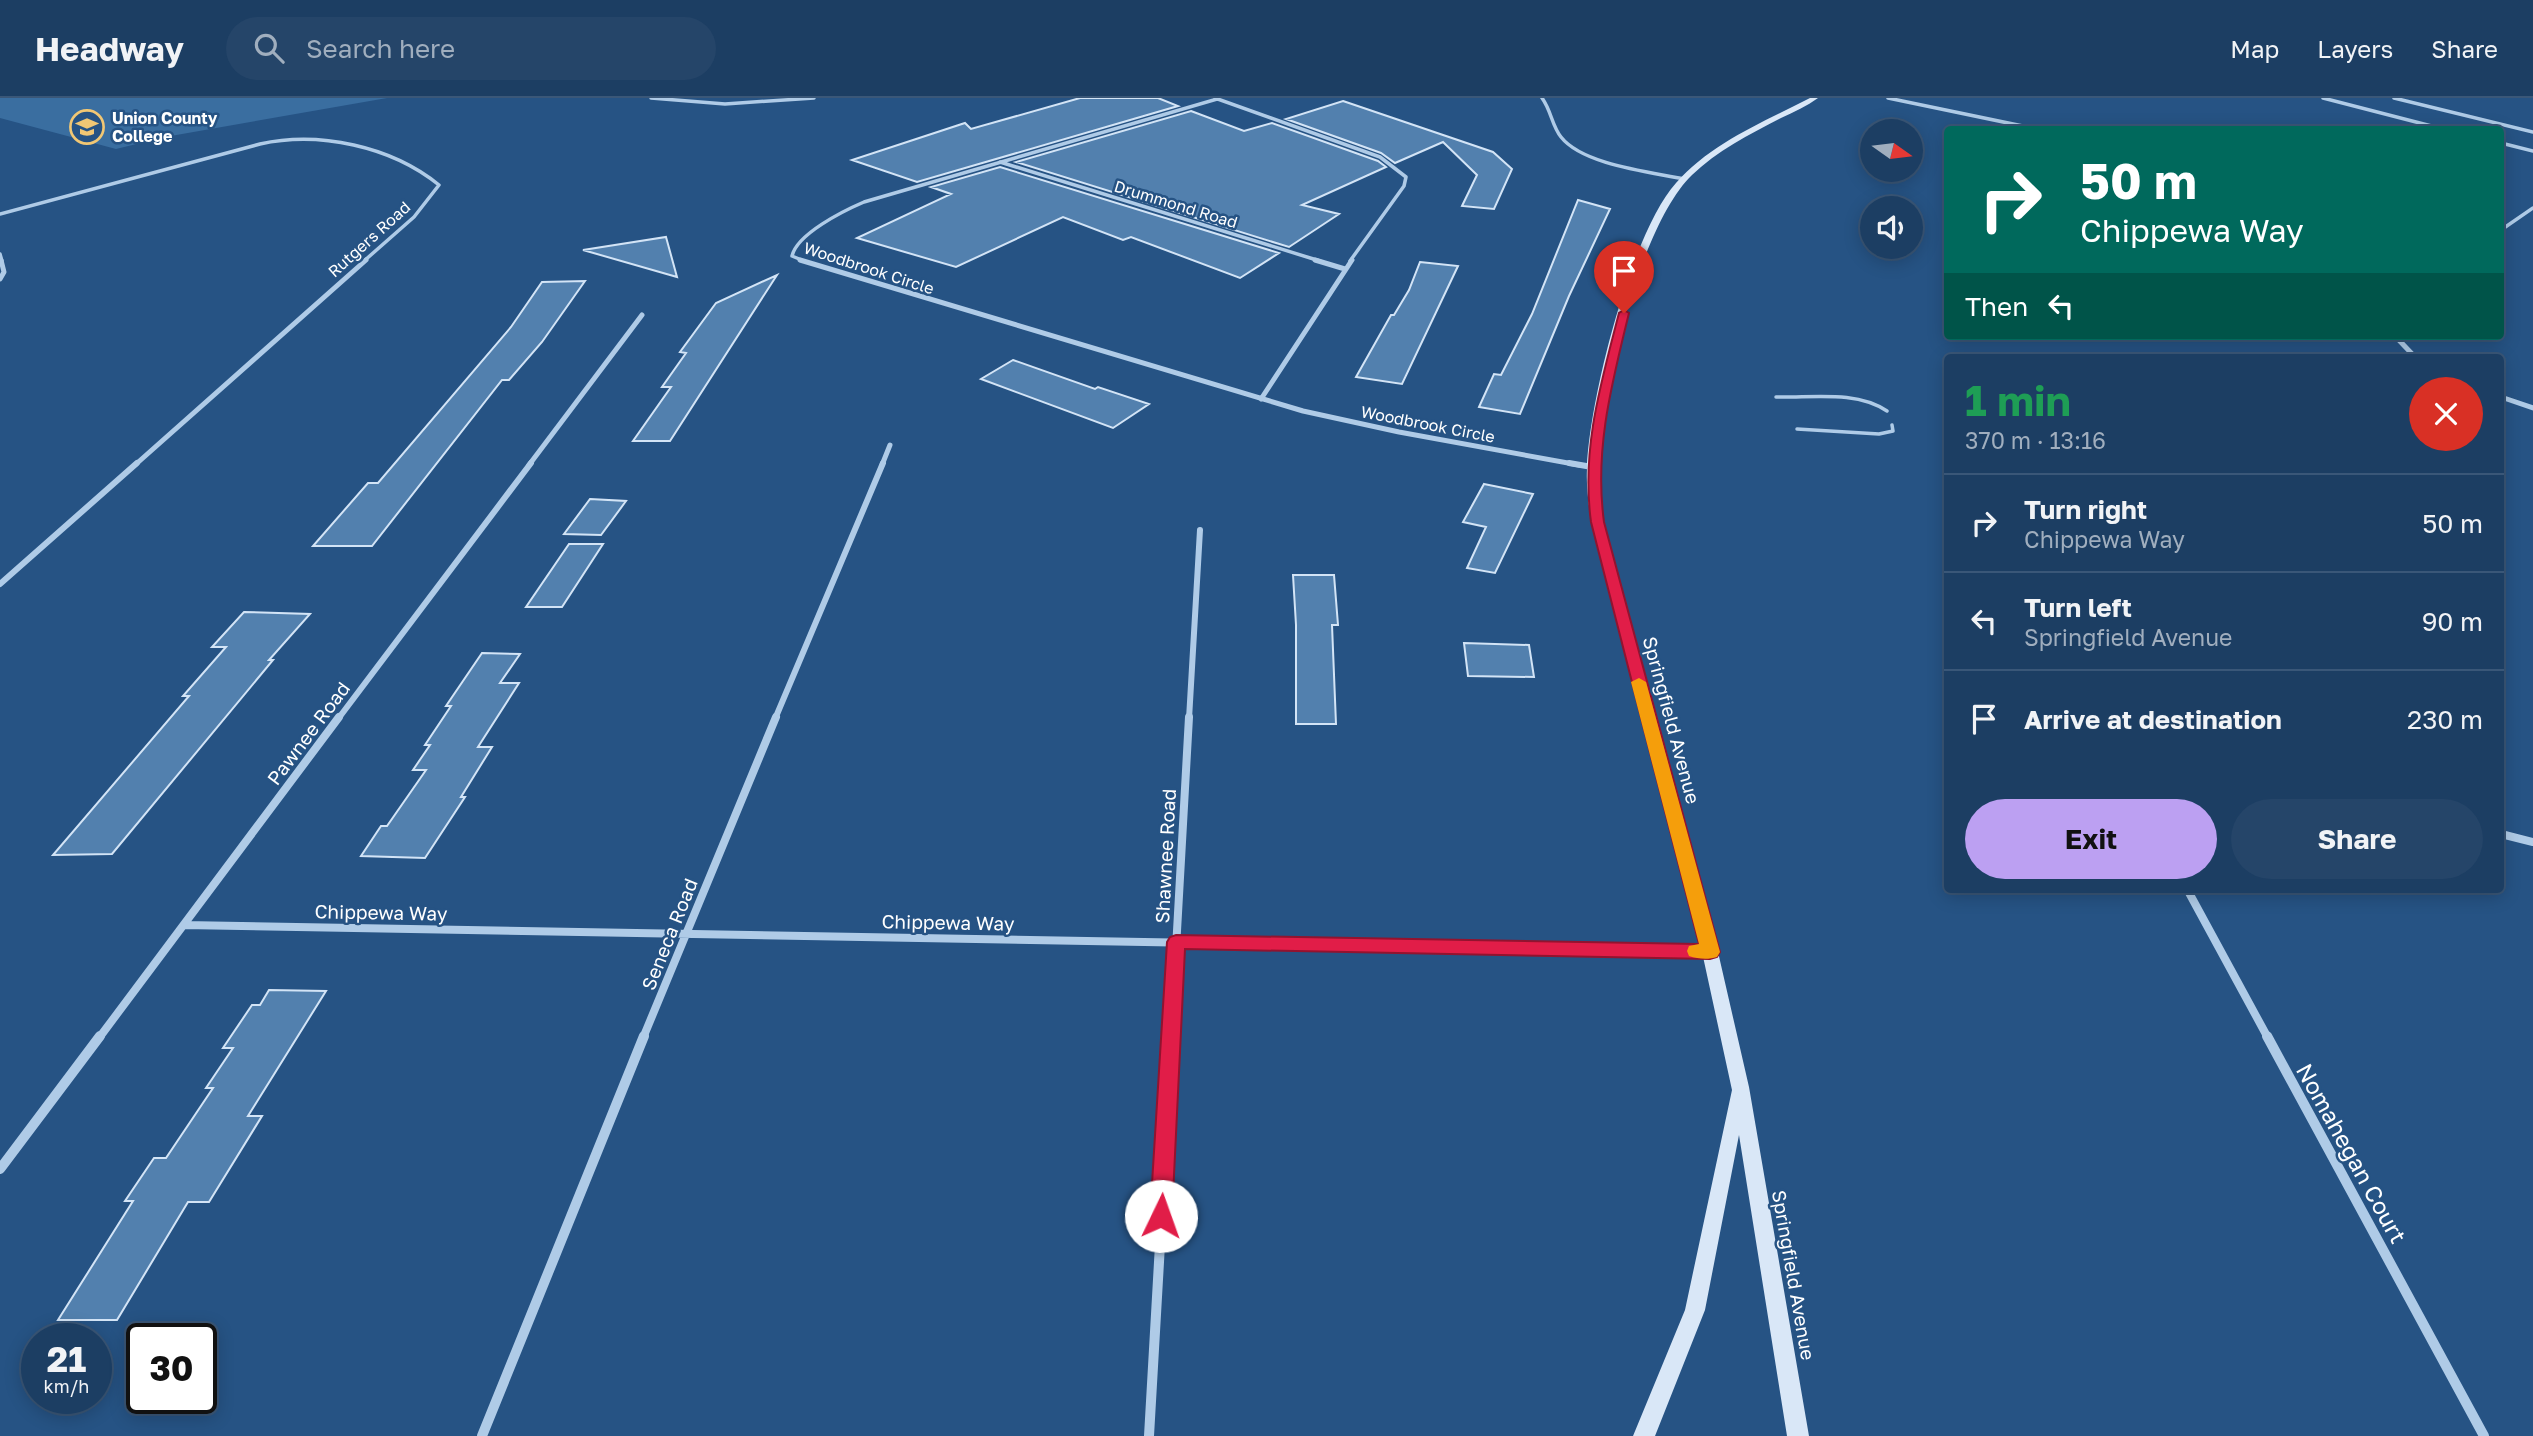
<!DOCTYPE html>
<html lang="en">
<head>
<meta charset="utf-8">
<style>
	:root { --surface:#1c3e63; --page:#254569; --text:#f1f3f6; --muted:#a0aebe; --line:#3a5778; --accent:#bca0f2 }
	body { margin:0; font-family:"Golos Text",sans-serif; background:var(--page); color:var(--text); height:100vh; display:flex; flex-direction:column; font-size:26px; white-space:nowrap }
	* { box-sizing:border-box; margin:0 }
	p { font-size:23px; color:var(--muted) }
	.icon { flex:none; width:38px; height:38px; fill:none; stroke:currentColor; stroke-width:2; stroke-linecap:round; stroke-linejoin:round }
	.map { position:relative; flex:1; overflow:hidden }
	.drawer { position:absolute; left:1944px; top:256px; width:560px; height:539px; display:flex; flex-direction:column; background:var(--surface); border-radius:7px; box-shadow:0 4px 18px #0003,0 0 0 2px var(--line) }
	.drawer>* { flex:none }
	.banner { position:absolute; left:1944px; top:28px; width:560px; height:214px; border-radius:7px; box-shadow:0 4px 18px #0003,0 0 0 2px var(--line); background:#00695c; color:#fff; overflow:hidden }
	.needle { width:46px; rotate:104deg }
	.controls { position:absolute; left:1860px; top:21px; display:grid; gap:14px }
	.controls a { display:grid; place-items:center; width:63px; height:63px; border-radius:50%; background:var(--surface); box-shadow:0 4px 18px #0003,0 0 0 2px var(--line); font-size:35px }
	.speed { position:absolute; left:21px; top:1225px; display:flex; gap:14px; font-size:35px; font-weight:700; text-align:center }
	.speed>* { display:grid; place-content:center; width:91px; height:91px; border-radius:50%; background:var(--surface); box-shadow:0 4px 18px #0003,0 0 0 2px var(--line); line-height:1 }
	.speed small { font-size:18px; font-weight:400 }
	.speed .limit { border:4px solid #111; border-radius:10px; background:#fff; color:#111 }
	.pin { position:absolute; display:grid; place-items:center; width:60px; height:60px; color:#fff; margin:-72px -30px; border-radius:50% 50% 50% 0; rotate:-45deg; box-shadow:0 0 7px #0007 }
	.pin .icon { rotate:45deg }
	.me { position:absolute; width:77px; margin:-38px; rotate:3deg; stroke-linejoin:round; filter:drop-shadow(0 0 5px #0008) }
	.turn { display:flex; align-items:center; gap:24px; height:147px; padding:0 21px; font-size:32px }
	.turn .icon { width:91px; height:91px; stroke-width:2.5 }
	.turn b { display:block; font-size:49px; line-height:60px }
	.then { display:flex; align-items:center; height:66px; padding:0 21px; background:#0003; gap:14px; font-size:26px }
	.round { display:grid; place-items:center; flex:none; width:74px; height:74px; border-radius:37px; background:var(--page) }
	.head { display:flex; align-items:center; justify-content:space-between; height:119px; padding:0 21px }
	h1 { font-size:42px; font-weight:700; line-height:52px; color:#1e9e55 }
	.action { display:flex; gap:14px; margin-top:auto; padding:14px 21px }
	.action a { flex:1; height:80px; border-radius:42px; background:var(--accent); color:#111; font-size:28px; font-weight:700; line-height:80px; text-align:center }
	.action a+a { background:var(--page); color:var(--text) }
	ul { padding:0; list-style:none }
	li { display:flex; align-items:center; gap:21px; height:98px; padding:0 21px; border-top:2px solid var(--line) }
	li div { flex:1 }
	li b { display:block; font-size:26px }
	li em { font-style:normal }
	header { display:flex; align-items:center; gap:42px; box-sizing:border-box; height:98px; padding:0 35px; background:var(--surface); border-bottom:2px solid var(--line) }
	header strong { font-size:33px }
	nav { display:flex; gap:38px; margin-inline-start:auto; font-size:24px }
	.search { width:490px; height:63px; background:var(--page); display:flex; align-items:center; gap:18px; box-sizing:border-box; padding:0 24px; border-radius:38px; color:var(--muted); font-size:26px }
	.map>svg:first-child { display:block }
	.green { fill:#3a6ea0 }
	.building { fill:#5280ae; stroke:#d3e4f6; stroke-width:2 }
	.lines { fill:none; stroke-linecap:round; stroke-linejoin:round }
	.lane { stroke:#afcbe7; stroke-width:3.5 }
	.street-far4 { stroke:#afcbe7; stroke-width:3.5 }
	.street-far3 { stroke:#afcbe7; stroke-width:5 }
	.street-far2 { stroke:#afcbe7; stroke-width:6 }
	.street-far1 { stroke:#afcbe7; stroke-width:8 }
	.street { stroke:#afcbe7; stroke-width:10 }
	.secondary { fill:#d9e7f7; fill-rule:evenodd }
	.route { fill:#e11d48; stroke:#92132f; stroke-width:2 }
	.slow { fill:#f59e0b }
	.labels { text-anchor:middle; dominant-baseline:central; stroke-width:5; stroke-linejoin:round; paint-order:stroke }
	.far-poi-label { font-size:16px; font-weight:bold; fill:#fff; stroke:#265384; text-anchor:start }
	.far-street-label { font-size:16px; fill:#fff; stroke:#265384 }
	.street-label { font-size:19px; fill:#fff; stroke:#265384 }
	.near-street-label { font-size:23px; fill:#fff; stroke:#265384 }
</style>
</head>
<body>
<header>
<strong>Headway</strong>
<div class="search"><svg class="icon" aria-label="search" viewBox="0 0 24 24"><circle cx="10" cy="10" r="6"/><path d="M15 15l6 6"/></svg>Search here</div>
<nav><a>Map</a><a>Layers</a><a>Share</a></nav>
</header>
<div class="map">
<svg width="2533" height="1338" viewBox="0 0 2533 1338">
	<rect width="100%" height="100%" fill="#265384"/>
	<path class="green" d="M0,0H387L165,39L116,51L0,20Z"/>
	<path class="building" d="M1080,0H1158L1178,8L917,84L852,62L965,25L971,31Z
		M1343,3L1493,54L1512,71L1494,111L1462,108L1477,77L1443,44L1395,65L1381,55L1286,21Z
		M1191,13L1244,33L1272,25L1378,63L1386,69L1302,107L1339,116L1289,149L1016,64Z
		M1000,69L1279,155L1240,180L1131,139L1123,142L1063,119L956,169L857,140L951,96L931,89Z
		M1578,102L1610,111L1569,198L1520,316L1479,309L1494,276L1501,277L1532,216Z
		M666,139L677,179L583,152Z
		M1420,164L1458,168L1402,286L1356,279L1391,217H1394L1409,192Z
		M777,177L670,343H633L671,289H662L686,255L680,254L716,205Z
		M585,183L542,244L509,282H502L372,448H313L368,385H378L511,229L542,184Z
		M1013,262L1095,291L1098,289L1149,306L1113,330L981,281Z
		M1484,386L1533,396L1495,475L1467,470L1486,429L1463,424Z
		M590,401L626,403L601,437L564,436Z
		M569,446H603L562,509H526Z
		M1293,477H1334L1338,527H1332L1336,626H1296V527Z
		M244,514L310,516L269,562H273L112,756L53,757L189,598H183L226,549H212Z
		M1464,545L1529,547L1534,579L1468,578Z
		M482,555L520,556L500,585H519L478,649H492L461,699H465L425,760L361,758L381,728H387L426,672H413L430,647H425L451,608H446Z
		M269,892L326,893L248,1018H262L209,1104H188L117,1222H58L133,1103H125L154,1060H166L213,990H206L233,950H223L252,907H260Z"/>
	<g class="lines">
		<path class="lane" d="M1776,299C1811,300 1856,292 1887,313
			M1797,331L1879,336L1893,333L1892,327"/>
		<path class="street-far4" d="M651,0L725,6L814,0
			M1215,0L1380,59L1406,79L1404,88L1350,163
			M1542,0C1551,12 1552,28 1561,39C1583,67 1651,74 1684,81
			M1888,0L2042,32
			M2323,0L2447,32
			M2394,0L2533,34
			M2501,45L2533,53
			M1000,64L1320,163
			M0,116L260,46C319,33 391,48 439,87L414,119L364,163
			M2501,132L2533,110
			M0,156L2,163
			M804,163L792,158C797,136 843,113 864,104L1217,1"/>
		<path class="street-far3" d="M800,162L1303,313L1399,334L1579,367
			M1315,162L1345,171
			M0,181L4,174L1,162
			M2395,238L2415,259
			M2501,299L2533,310
			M1261,301L1352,162
			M135,367L366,162
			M529,367L642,217
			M882,367L890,347"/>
		<path class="street-far2" d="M1569,365L1592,369
			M0,486L137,365
			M338,621L531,365
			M775,621L883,365
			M1189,621L1200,432"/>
		<path class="street-far1" d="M2501,736L2533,744
			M2187,791L2268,940
			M184,827L1709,854
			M99,940L339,619
			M643,940L776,619
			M1171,940L1189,619"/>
		<path class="street" d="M2267,938L2484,1338
			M0,1071L100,938
			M482,1338L644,938
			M1149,1338L1172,938"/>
		<path class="secondary" d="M1810,0H1818C1807,8 1794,14 1781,20C1750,36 1717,53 1692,77C1640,127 1599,299 1597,371C1597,389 1601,407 1603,424L1718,854L1749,989L1809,1338H1787L1739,1037L1705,1212L1655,1338H1633L1685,1212L1732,992L1702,854L1591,424C1589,407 1586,389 1587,371C1589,303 1631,135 1676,85C1711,45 1763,24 1810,0Z"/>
	</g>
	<path class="route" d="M1624,212L1629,215C1612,285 1594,351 1604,424L1720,854L1717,859L1710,861L1185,851L1172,1118L1169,1125L1161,1128L1154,1125L1150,1118L1167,844L1170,839L1176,837L1699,846L1591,424C1581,351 1601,285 1619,215Z"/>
	<path class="slow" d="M1639,580L1646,584L1720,854L1717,859C1708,862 1698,861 1689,858L1687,853L1689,848L1699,846L1631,584Z"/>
	<defs>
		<g id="university-ring" transform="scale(1.75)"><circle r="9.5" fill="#265384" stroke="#f1c774" stroke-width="1.5"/><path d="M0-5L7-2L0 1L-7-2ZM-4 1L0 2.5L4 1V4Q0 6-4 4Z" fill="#f1c774"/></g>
	</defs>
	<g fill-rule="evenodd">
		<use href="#university-ring" x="87" y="29"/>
	</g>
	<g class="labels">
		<g class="far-poi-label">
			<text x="112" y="20">Union County<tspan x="112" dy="18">College</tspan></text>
		</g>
		<g class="far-street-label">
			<text transform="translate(1176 106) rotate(17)">Drummond Road</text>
			<text transform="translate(369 141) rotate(-42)">Rutgers Road</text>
			<text transform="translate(869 170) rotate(18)">Woodbrook Circle</text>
			<text transform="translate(1428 326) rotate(11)">Woodbrook Circle</text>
		</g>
		<g class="street-label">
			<text transform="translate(1672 622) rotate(75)">Springfield Avenue</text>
			<text transform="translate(308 635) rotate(-53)">Pawnee Road</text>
			<text transform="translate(1165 758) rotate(-87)">Shawnee Road</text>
			<text transform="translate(381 814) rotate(1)">Chippewa Way</text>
			<text transform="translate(948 824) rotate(1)">Chippewa Way</text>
			<text transform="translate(669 836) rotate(-68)">Seneca Road</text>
			<text transform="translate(1794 1177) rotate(80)">Springfield Avenue</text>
		</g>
		<g class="near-street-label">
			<text transform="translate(2352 1055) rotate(61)">Nomahegan Court</text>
		</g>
	</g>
</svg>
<div class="controls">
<a><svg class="needle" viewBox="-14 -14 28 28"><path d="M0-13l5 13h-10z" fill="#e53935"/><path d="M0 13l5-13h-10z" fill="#a0aebe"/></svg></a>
<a><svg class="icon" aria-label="sound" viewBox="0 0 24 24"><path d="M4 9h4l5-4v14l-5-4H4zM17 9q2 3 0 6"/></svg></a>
</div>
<div class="speed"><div>21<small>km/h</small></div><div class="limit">30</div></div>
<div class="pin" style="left:1624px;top:215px;background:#d93025"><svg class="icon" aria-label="arrive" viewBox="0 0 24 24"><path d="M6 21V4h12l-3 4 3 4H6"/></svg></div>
<svg class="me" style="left:1161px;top:1118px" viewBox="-20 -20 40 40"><circle r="19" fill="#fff"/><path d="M0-13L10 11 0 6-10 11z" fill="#e11d48"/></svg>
<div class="banner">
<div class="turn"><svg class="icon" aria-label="right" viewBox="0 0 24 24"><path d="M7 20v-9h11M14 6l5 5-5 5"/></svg><div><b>50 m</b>Chippewa Way</div></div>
<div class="then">Then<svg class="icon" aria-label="left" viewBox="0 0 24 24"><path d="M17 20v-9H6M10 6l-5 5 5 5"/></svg></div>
</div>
<section class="drawer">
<div class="head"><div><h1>1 min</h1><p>370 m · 13:16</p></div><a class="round" style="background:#d93025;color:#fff"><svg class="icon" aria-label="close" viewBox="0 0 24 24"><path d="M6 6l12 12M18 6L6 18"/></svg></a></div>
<ul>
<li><svg class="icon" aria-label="right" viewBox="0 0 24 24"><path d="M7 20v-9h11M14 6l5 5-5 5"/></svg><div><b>Turn right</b><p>Chippewa Way</p></div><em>50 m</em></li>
<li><svg class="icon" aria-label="left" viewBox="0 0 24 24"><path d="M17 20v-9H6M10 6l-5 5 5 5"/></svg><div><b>Turn left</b><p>Springfield Avenue</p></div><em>90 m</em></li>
<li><svg class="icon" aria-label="arrive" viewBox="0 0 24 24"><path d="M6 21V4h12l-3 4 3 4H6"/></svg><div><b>Arrive at destination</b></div><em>230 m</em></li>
</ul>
<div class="action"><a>Exit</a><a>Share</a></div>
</section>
</div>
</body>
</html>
